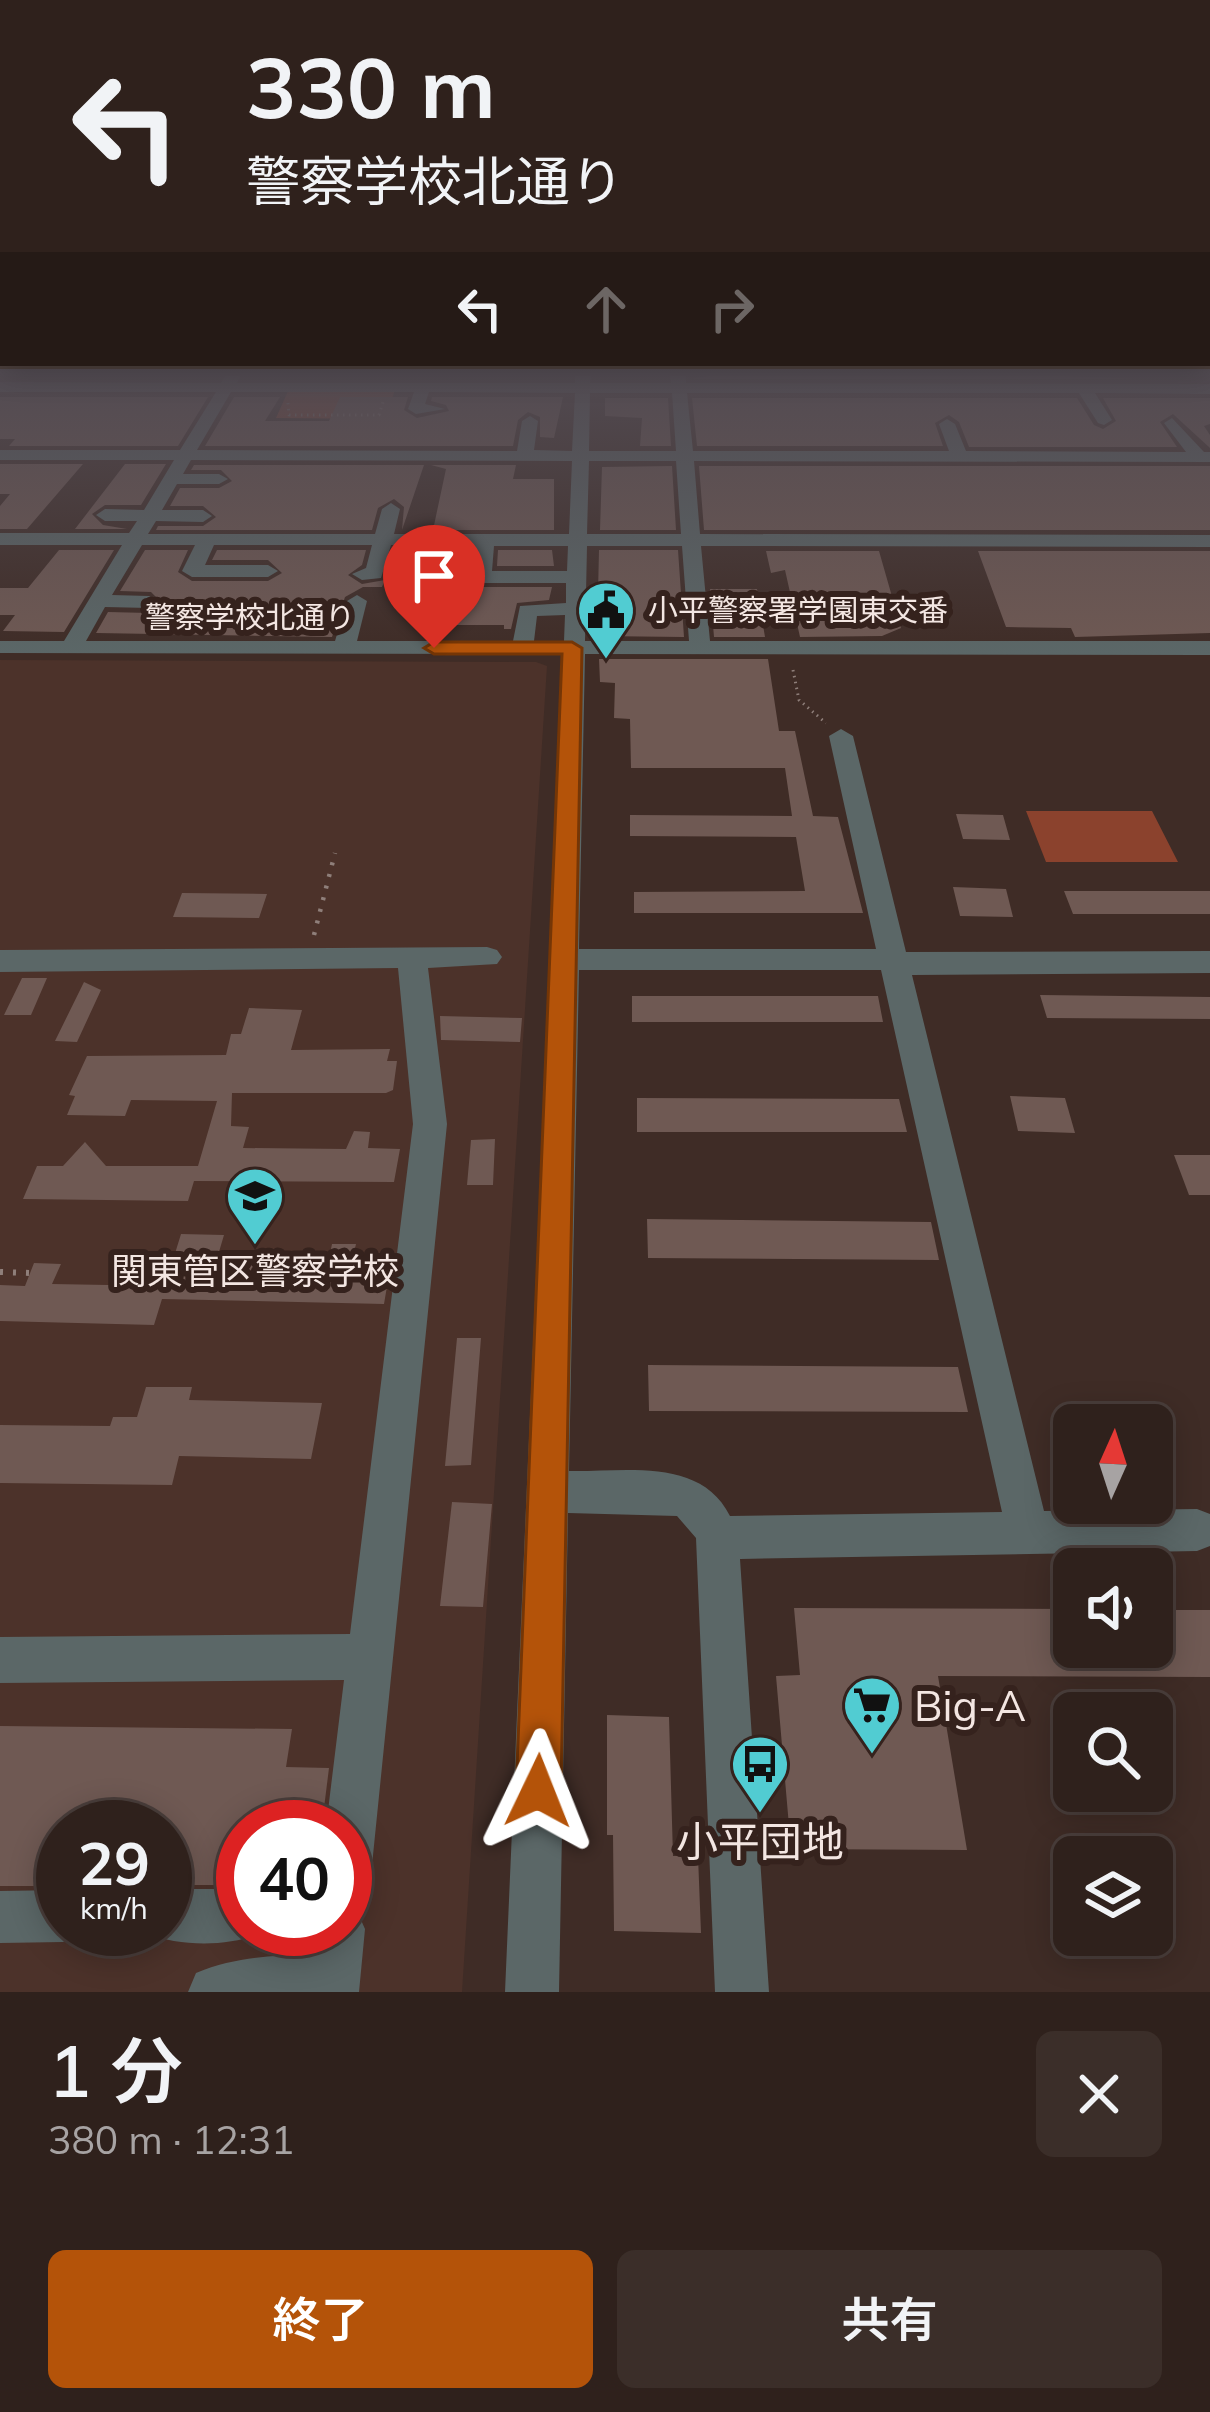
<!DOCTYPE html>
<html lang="ja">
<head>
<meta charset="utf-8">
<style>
	:root { --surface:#2f211c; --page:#3b2e29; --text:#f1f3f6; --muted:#a7a3a3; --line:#4a3e3b; --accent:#b45309 }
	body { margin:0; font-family:Mulish,"Noto Sans JP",sans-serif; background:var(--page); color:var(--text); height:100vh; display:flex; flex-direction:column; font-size:45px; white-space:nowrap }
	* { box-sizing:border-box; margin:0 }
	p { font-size:39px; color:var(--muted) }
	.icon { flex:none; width:66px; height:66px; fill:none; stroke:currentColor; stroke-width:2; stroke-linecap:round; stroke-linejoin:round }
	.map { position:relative; height:1992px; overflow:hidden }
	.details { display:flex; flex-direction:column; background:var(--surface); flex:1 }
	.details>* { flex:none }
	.guide { position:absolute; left:0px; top:0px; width:1212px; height:366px; box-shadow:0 6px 30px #0003,0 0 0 3px var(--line); background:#2f211c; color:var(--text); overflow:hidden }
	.needle { width:78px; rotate:3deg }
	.buttons { position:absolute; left:1053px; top:1404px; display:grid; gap:24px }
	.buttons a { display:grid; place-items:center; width:120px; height:120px; border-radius:18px; background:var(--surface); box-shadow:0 6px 30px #0003,0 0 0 3px var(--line); font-size:60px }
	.speed { position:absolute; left:36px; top:1800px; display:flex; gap:24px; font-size:60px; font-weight:700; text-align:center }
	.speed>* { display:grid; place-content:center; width:156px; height:156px; border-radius:50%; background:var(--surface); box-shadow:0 6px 30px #0003,0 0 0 3px var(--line); line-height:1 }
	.speed small { font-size:30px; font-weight:400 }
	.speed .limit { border:18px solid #d22; background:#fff; color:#111 }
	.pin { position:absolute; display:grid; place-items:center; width:102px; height:102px; color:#fff; margin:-123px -51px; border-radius:50% 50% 50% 0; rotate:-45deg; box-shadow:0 0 12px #0007 }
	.pin .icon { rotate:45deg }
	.me { position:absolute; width:132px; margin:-66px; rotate:2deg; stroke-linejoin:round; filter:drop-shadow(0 0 9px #0008) }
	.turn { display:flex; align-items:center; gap:42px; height:252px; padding:0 48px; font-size:54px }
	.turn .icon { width:156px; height:156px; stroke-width:2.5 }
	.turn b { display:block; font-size:84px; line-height:102px }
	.lanes { display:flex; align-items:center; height:114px; padding:0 48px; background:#0003; justify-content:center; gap:60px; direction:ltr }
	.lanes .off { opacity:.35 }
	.round { display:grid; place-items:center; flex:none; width:126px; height:126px; border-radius:18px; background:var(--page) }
	.head { display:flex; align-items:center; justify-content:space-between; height:204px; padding:0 48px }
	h1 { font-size:72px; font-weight:600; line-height:90px }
	.action { display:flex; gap:24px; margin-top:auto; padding:24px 48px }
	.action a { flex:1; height:138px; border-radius:18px; background:var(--accent); color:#fff; font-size:48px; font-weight:600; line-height:138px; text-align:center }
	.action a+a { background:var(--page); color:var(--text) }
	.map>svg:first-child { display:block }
	.built { fill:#4c322a; fill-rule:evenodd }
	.green { fill:#8b422d }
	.building { fill:#6f5953 }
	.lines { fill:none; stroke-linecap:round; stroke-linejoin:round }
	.path-far2 { stroke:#8f7f7a; stroke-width:3; stroke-dasharray:1.5 4.5; stroke-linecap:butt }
	.path-far1 { stroke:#8f7f7a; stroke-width:4.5; stroke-dasharray:3 9; stroke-linecap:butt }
	.path { stroke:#8f7f7a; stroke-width:6; stroke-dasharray:3 10; stroke-linecap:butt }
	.minor { fill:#5b6767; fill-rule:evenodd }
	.route { fill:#b45309; stroke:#753606; stroke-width:3 }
	.labels { text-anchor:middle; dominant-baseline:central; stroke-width:12; stroke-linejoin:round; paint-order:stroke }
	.far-poi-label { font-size:30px; fill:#f3e6e2; stroke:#35221d; text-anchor:start }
	.far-street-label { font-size:30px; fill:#f3e6e2; stroke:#35221d }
	.poi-label { font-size:36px; fill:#f3e6e2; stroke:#35221d }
	.near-poi-label { font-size:42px; fill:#f3e6e2; stroke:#35221d; text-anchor:start }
</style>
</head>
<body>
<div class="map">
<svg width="1210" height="1992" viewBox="0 0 1210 1992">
	<rect width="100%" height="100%" fill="#3f2c26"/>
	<path class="built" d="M0,660L536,662L547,666L462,1992H0ZM63,1827H165V1929H63ZM243,1827H345V1929H243Z"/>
	<path class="green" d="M289,389H395L386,419L276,418Z
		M1026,811H1152L1178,862H1046Z"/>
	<path class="building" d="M1063,376L1138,379H691L709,376Z
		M0,397H208L178,446H9L15,439H0Z
		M234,397H280L265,421H329L340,397H408L404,410L417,418L449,411L446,405L431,401L432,397H563L554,438L540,437V417L528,412L518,420L513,446H205Z
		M605,398H668L671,446H640L642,418L605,416Z
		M692,398H1077L1094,425L1103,429L1116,421L1103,398H1210V424L1204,426L1210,435V448L1173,414L1160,422L1177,447H969L959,422L949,415L935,423L943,446H697Z
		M0,464H83L27,529H0V506L10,494H0Z
		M125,464H166L141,505H105L92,514L103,525L127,529H75Z
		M194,465H424L402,530L404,507L394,499L378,508L372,530H156L158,526H203L216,517L203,506H170L180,488H219L232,481L221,470H191Z
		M431,465H516L513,479H554V530H433L446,469Z
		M672,466L676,530H600L602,467Z
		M699,466H1210V530H704Z
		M59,550H114L64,632L3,631L15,615H0V588H28Z
		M145,550H188L178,572L192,581H268L282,573L268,560H212L217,550H366L362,565L348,575L362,584L385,580L382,587H363L345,597L332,637L96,633L108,612L149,613L163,604L151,592L120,591Z
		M498,550H552L554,566H497Z
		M599,550H678L684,637L597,636Z
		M766,551H879L901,628L882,636L800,637L785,570L771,573Z
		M978,551H1210V633L1075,637L1071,628L1006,627Z
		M477,586L481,587H552L549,600L517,603L511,629H504V625H413L419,600H474Z
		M710,589H757L765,637H714Z
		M599,659H768L779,731H795L813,816L838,817L863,913H634V892L805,891L796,837L630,836V815L792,816L785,768H631L630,719L614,718L615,683L600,682Z
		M956,814L1003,815L1010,840L963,839Z
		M953,887L1006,889L1013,917L960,916Z
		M1064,891H1210V914H1073Z
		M182,893L267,894L259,918L173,917Z
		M22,978H47L31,1015H4Z
		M84,982L101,990L77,1042L55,1041Z
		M1040,995L1210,997V1019L1047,1018Z
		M632,996H878L883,1022H632Z
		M249,1008L302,1010L291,1050L390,1049L387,1061H397L393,1090L386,1093H232L231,1126L249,1127L243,1148L346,1149L354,1131L370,1132L368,1148L400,1149L394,1182L194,1181L188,1201L23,1199L37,1166H63L85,1142L106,1166H198L217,1101L131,1100L125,1116L67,1115L75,1096L69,1095L87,1056L226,1055L231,1034H241Z
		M440,1016L522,1018L520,1042L441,1040Z
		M1010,1096L1065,1098L1075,1133L1018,1131Z
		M637,1098L899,1099L907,1132H637Z
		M495,1139L493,1185H467L471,1140Z
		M1174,1155H1210V1195H1189Z
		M647,1219L931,1222L939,1260L648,1258Z
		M181,1234L224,1235L216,1262L328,1264L332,1244H356L352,1262L391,1263L384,1304L162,1299L154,1325L0,1321V1285L25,1286L34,1263L61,1264L52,1284L165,1286Z
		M457,1338H481L471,1465L445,1466Z
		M648,1365L958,1367L968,1412L649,1411Z
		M146,1387H192L189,1400L322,1403L311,1459L179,1456L172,1485L0,1483V1425L110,1426L113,1417H137Z
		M452,1502L492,1504L483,1607L440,1606Z
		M794,1608L1074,1609V1647H1152V1610H1210V1677L938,1676L967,1850L791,1849L776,1676L800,1675Z
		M607,1715L669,1717L673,1856H698L701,1933L614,1931L613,1835H607Z
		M0,1726L292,1729L286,1767L329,1768L322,1824L243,1827V1885H165V1827H63V1886H0Z"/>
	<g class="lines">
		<path class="path-far2" d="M288,403L289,415H379L383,402
			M793,670L799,700L826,723"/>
		<path class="path-far1" d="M314,935L335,853"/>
		<path class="path" d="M0,1272L30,1273"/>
		<path class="minor" d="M225,376H240L237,383H575V376H591L590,383H671L670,376H686V383L1210,384V394L1095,393L1112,420L1104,425L1098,423L1079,393H687L693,451H949L939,424L947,419L955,424L966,451L1186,452L1164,423L1172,418L1204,452H1210V462L694,461L700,534L1210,535V547L701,546L710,641H1210V655L585,654L579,949H876L829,736L841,729L853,736L906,952L1210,951V973L912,975L1044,1511L1197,1509L1210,1514V1546L1197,1551L740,1559L769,1992H715L696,1538L677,1516L568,1513L559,1992H505L563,654L0,653V641H64L122,545H0V533H129L137,521H105L96,515L105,509L144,510L174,460H0V450H180L216,392H0V382L221,383ZM231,392H414L408,409L416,414L445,409L425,404L429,392L575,393L572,451L534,450L538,421L530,416L522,421L517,451L197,450ZM590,393H672L676,451H589ZM191,460L572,461L569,534H394L400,509L391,503L382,509L375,534H148L156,521L203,522L212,516L203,510H162L177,484H219L228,479L219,474H183ZM589,461H676L681,534H587ZM142,545H195L182,571L192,577H268L278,571L268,565H205L214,545H372L366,568L352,574L362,580L381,578L391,545L475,546L473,558L435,557L425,563L435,569L472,570L471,577L481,583H566V603L520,606L513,641H357L367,601L357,595L347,601L335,641H86L105,607L149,608L159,602L149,596L112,595ZM494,546H568L567,571H492ZM587,546H682L689,641H585ZM565,615L564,641H534L537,616ZM579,970H881L1002,1512L730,1516C701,1457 625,1472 569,1471Z
			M487,947L497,950L502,957L497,964L428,968L447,1124L371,1875L363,1893L345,1901V1827H326L344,1680L0,1683V1637L350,1634L413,1124L398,968L0,972V950Z
			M165,1889H243V1929H263L261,1933C229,1947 179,1947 147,1933L145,1929H165Z
			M63,1890V1929H84L81,1934L63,1942L0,1943V1891Z
			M345,1905L357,1911L365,1929L359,1992H188L196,1973C234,1957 269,1956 310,1954L313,1929H345Z"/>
	</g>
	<linearGradient id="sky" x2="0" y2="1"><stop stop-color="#231815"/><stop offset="0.57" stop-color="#524b52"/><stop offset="1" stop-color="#524b52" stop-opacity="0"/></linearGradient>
	<rect width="1210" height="655" fill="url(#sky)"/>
	<path class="route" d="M572,642L582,648L561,1791L554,1807L538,1814L523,1807L516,1791L562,654H434L424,648L434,642Z"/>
	<defs>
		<g id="civic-pin" transform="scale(3)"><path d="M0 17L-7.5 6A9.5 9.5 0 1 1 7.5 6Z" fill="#51ccd2" stroke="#35221d"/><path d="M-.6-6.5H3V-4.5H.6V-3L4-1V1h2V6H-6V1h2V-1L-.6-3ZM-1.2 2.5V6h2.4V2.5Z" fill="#111"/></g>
		<g id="university-pin" transform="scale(3)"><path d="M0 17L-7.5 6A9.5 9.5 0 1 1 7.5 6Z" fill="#51ccd2" stroke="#35221d"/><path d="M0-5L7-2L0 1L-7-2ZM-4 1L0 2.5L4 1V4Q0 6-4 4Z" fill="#111"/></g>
		<g id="supermarket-pin" transform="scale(3)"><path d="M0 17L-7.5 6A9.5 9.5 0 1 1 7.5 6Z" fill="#51ccd2" stroke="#35221d"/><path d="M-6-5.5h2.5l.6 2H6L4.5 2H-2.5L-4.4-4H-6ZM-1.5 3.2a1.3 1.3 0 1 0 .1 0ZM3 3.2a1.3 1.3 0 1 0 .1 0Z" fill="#111"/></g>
		<g id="bus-pin" transform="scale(3)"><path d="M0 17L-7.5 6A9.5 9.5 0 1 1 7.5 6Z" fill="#51ccd2" stroke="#35221d"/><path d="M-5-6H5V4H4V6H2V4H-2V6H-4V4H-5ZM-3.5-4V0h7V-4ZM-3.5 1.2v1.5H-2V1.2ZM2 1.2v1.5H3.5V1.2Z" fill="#111"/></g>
	</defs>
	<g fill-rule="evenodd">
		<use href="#civic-pin" x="606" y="610"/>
		<use href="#university-pin" x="255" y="1196"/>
		<use href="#supermarket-pin" x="872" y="1705"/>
		<use href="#bus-pin" x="760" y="1764"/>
	</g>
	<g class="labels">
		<g class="far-poi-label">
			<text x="648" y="610">小平警察署学園東交番</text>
		</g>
		<g class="far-street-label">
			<text x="250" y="617">警察学校北通り</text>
		</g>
		<g class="poi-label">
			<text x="255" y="1270">関東管区警察学校</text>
		</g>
		<g class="near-poi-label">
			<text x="914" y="1705">Big-A</text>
			<text x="760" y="1841" text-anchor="middle">小平団地</text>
		</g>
	</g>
</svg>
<div class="buttons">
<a><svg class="needle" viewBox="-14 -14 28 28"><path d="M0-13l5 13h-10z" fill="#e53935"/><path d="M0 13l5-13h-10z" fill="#a7a3a3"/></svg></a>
<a><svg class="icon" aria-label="sound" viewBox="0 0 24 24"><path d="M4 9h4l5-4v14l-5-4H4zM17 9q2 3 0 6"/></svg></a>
<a><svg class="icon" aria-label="search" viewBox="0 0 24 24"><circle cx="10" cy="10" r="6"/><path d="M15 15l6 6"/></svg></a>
<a><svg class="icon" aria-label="layers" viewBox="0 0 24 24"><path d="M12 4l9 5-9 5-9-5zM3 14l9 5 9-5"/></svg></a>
</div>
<div class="speed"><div>29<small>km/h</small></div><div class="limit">40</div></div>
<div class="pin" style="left:434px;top:648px;background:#d93025"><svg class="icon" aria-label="arrive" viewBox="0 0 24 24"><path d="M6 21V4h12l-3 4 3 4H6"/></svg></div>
<svg class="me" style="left:538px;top:1791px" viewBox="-20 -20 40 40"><path d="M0-17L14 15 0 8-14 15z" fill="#b45309" stroke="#fff" stroke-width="4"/></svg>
<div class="guide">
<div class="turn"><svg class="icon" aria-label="left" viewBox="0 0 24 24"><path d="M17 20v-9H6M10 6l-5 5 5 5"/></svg><div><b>330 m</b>警察学校北通り</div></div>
<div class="lanes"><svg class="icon" aria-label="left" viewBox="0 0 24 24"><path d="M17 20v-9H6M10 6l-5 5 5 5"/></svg><svg class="icon off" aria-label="ahead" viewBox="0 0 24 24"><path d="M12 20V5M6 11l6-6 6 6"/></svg><svg class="icon off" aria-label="right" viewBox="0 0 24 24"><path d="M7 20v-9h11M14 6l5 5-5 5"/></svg></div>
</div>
</div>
<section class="details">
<div class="head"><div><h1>1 分</h1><p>380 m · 12:31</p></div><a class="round"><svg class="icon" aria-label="close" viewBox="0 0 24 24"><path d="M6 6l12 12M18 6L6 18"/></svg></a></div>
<div class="action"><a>終了</a><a>共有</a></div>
</section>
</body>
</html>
